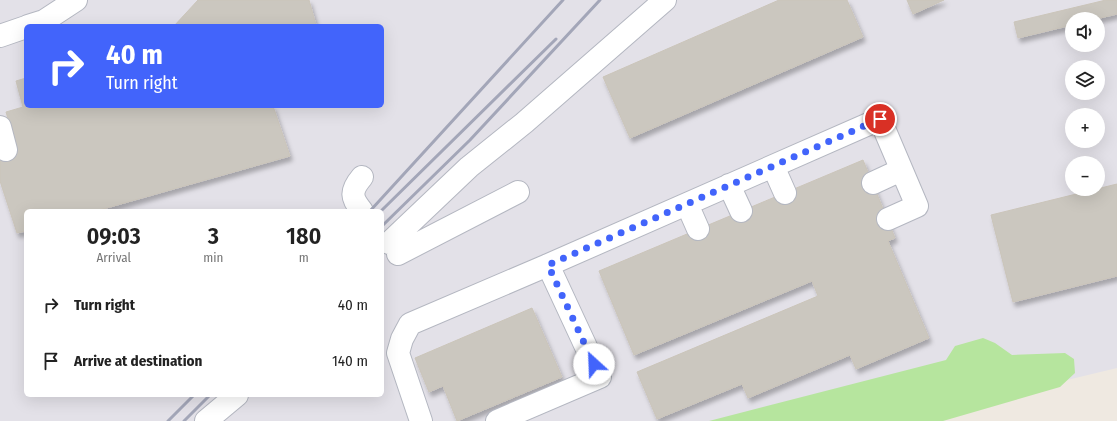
<!DOCTYPE html>
<html lang="en">
<head>
<meta charset="utf-8">
<style>
	:root { --surface:#fff; --page:#f2f2f2; --text:#222; --muted:#767676 }
	body { margin:0; font-family:"Fira Sans Condensed",sans-serif; background:var(--page); color:var(--text); height:100vh; display:flex; flex-direction:column; font-size:15px; white-space:nowrap }
	* { box-sizing:border-box; margin:0 }
	p { font-size:13px; color:var(--muted) }
	.icon { flex:none; width:22px; height:22px; fill:none; stroke:currentColor; stroke-width:2; stroke-linecap:round; stroke-linejoin:round }
	.map { position:relative; flex:1; overflow:hidden }
	.details { position:absolute; left:24px; top:209px; width:360px; height:188px; display:flex; flex-direction:column; background:var(--surface); border-radius:6px; box-shadow:0 4px 16px #0002 }
	.details>* { flex:none }
	.guide { position:absolute; left:24px; top:24px; width:360px; height:84px; border-radius:6px; box-shadow:0 4px 16px #0002; background:#4264fb; color:#fff; overflow:hidden }
	.controls { position:absolute; left:1065px; top:12px; display:grid; gap:8px }
	.controls a { display:grid; place-items:center; width:40px; height:40px; border-radius:50%; background:var(--surface); box-shadow:0 4px 16px #0002; font-size:20px }
	.pin { position:absolute; display:grid; place-items:center; width:34px; height:34px; color:#fff; margin:-17px; border:2px solid #fff; border-radius:50%; box-shadow:0 1px 4px #0007 }
	.me { position:absolute; width:44px; margin:-22px; rotate:335deg; stroke-linejoin:round; filter:drop-shadow(0 0 3px #0008) }
	.turn { display:flex; align-items:center; gap:14px; height:84px; padding:0 16px; font-size:18px }
	.turn .icon { width:52px; height:52px; stroke-width:2.5 }
	.turn b { display:block; font-size:28px; line-height:34px }
	.eta { display:flex; justify-content:space-evenly; align-items:center; height:68px; text-align:center }
	.eta b { font-size:24px; font-weight:600; line-height:28px }
	ul { padding:0; list-style:none }
	li { display:flex; align-items:center; gap:12px; height:56px; padding:0 16px }
	li div { flex:1 }
	li b { display:block; font-size:15px }
	li em { font-style:normal }
	.map>svg:first-child { display:block }
	.industrial { fill:#e3e1e8; fill-rule:evenodd }
	.green { fill:#b6e59e }
	.building { fill:#cbc7bf; stroke:#cbc5ba; filter:url(#shadow) }
	.lines { fill:none; stroke-linecap:round; stroke-linejoin:round }
	.minor-casing { stroke:#b4b7c1; stroke-width:24 }
	.minor { stroke:#fff; stroke-width:22 }
	.rail { stroke:#a3a6b8; stroke-width:3 }
	.route { stroke:#4264fb; stroke-width:7; stroke-dasharray:0 12.6 }
</style>
</head>
<body>
<div class="map">
<svg width="1117" height="421" viewBox="0 0 1117 421">
	<defs>
		<filter id="shadow"><feDropShadow dx="2.5" dy="4.5" stdDeviation="2" flood-color="#0004"/></filter>
	</defs>
	<rect width="100%" height="100%" fill="#efe9e1"/>
	<path class="industrial" d="M0,0H1117V368L897,421H0ZM1072,19H1098V45H1072ZM26,26H382V106H26ZM1072,67H1098V93H1072ZM1072,115H1098V141H1072ZM1072,163H1098V189H1072ZM26,211H382V395H26Z"/>
	<path class="green" d="M983,338L995,343L1012,355L1065,353L1074,359L1075,373L1060,387L943,421H709L946,360L955,346Z"/>
	<path class="building" d="M198,0H309L316,25L174,26Z
		M779,0H847L863,37L630,138L603,77Z
		M907,0H944L913,14Z
		M1106,0H1117V14L1096,19H1072V25L1018,38L1014,22Z
		M26,78V106H273L290,156L96,211H26V231L17,233L0,181V154L17,149L6,112L23,107L16,81Z
		M863,160L895,238L888,241L929,338L856,369L850,355L748,398L742,384L657,419L637,372L818,296L812,281L634,355L599,271Z
		M1117,184V276L1013,302L991,215Z
		M532,308L562,377L457,421L443,386L429,392L415,358Z"/>
	<g class="lines">
		<g class="minor-casing">
			<path id="minor" d="M28,26L44,21L76,0
				M0,36L26,27
				M0,127L6,150
				M773,166L785,193
				M362,177C350,191 351,198 362,211
				M873,183L901,170
				M729,185L741,211
				M687,204L698,229
				M389,243L469,167L524,123L665,0
				M398,254L518,192
				M206,421L237,395
				M421,421L398,353L402,339L410,324L548,265
				M497,421L600,377L548,265L880,119L917,206L888,219"/>
		</g>
		<use href="#minor" class="minor"/>
		<path class="rail" d="M370,211L563,0
			M381,211L556,39
			M382,226L470,140L600,0
			M168,421L194,395
			M184,421L210,395"/>
	</g>
	<g class="lines">
		<path class="route" d="M594,364L548,265L880,119"/>
	</g>
</svg>
<div class="controls">
<a><svg class="icon" aria-label="sound" viewBox="0 0 24 24"><path d="M4 9h4l5-4v14l-5-4H4zM17 9q2 3 0 6"/></svg></a>
<a><svg class="icon" aria-label="layers" viewBox="0 0 24 24"><path d="M12 4l9 5-9 5-9-5zM3 14l9 5 9-5"/></svg></a>
<a>+</a>
<a>−</a>
</div>
<div class="pin" style="left:880px;top:119px;background:#d93025"><svg class="icon" aria-label="arrive" viewBox="0 0 24 24"><path d="M6 21V4h12l-3 4 3 4H6"/></svg></div>
<svg class="me" style="left:594px;top:364px" viewBox="-20 -20 40 40"><circle r="19" fill="#fff"/><path d="M0-13L10 11 0 6-10 11z" fill="#4264fb"/></svg>
<div class="guide">
<div class="turn"><svg class="icon" aria-label="right" viewBox="0 0 24 24"><path d="M7 20v-9h11M14 6l5 5-5 5"/></svg><div><b>40 m</b>Turn right</div></div>
</div>
<section class="details">
<div class="eta">
<div><b>09:03</b><p>Arrival</p></div>
<div><b>3</b><p>min</p></div>
<div><b>180</b><p>m</p></div>
</div>
<ul>
<li><svg class="icon" aria-label="right" viewBox="0 0 24 24"><path d="M7 20v-9h11M14 6l5 5-5 5"/></svg><div><b>Turn right</b></div><em>40 m</em></li>
<li><svg class="icon" aria-label="arrive" viewBox="0 0 24 24"><path d="M6 21V4h12l-3 4 3 4H6"/></svg><div><b>Arrive at destination</b></div><em>140 m</em></li>
</ul>
</section>
</div>
</body>
</html>
